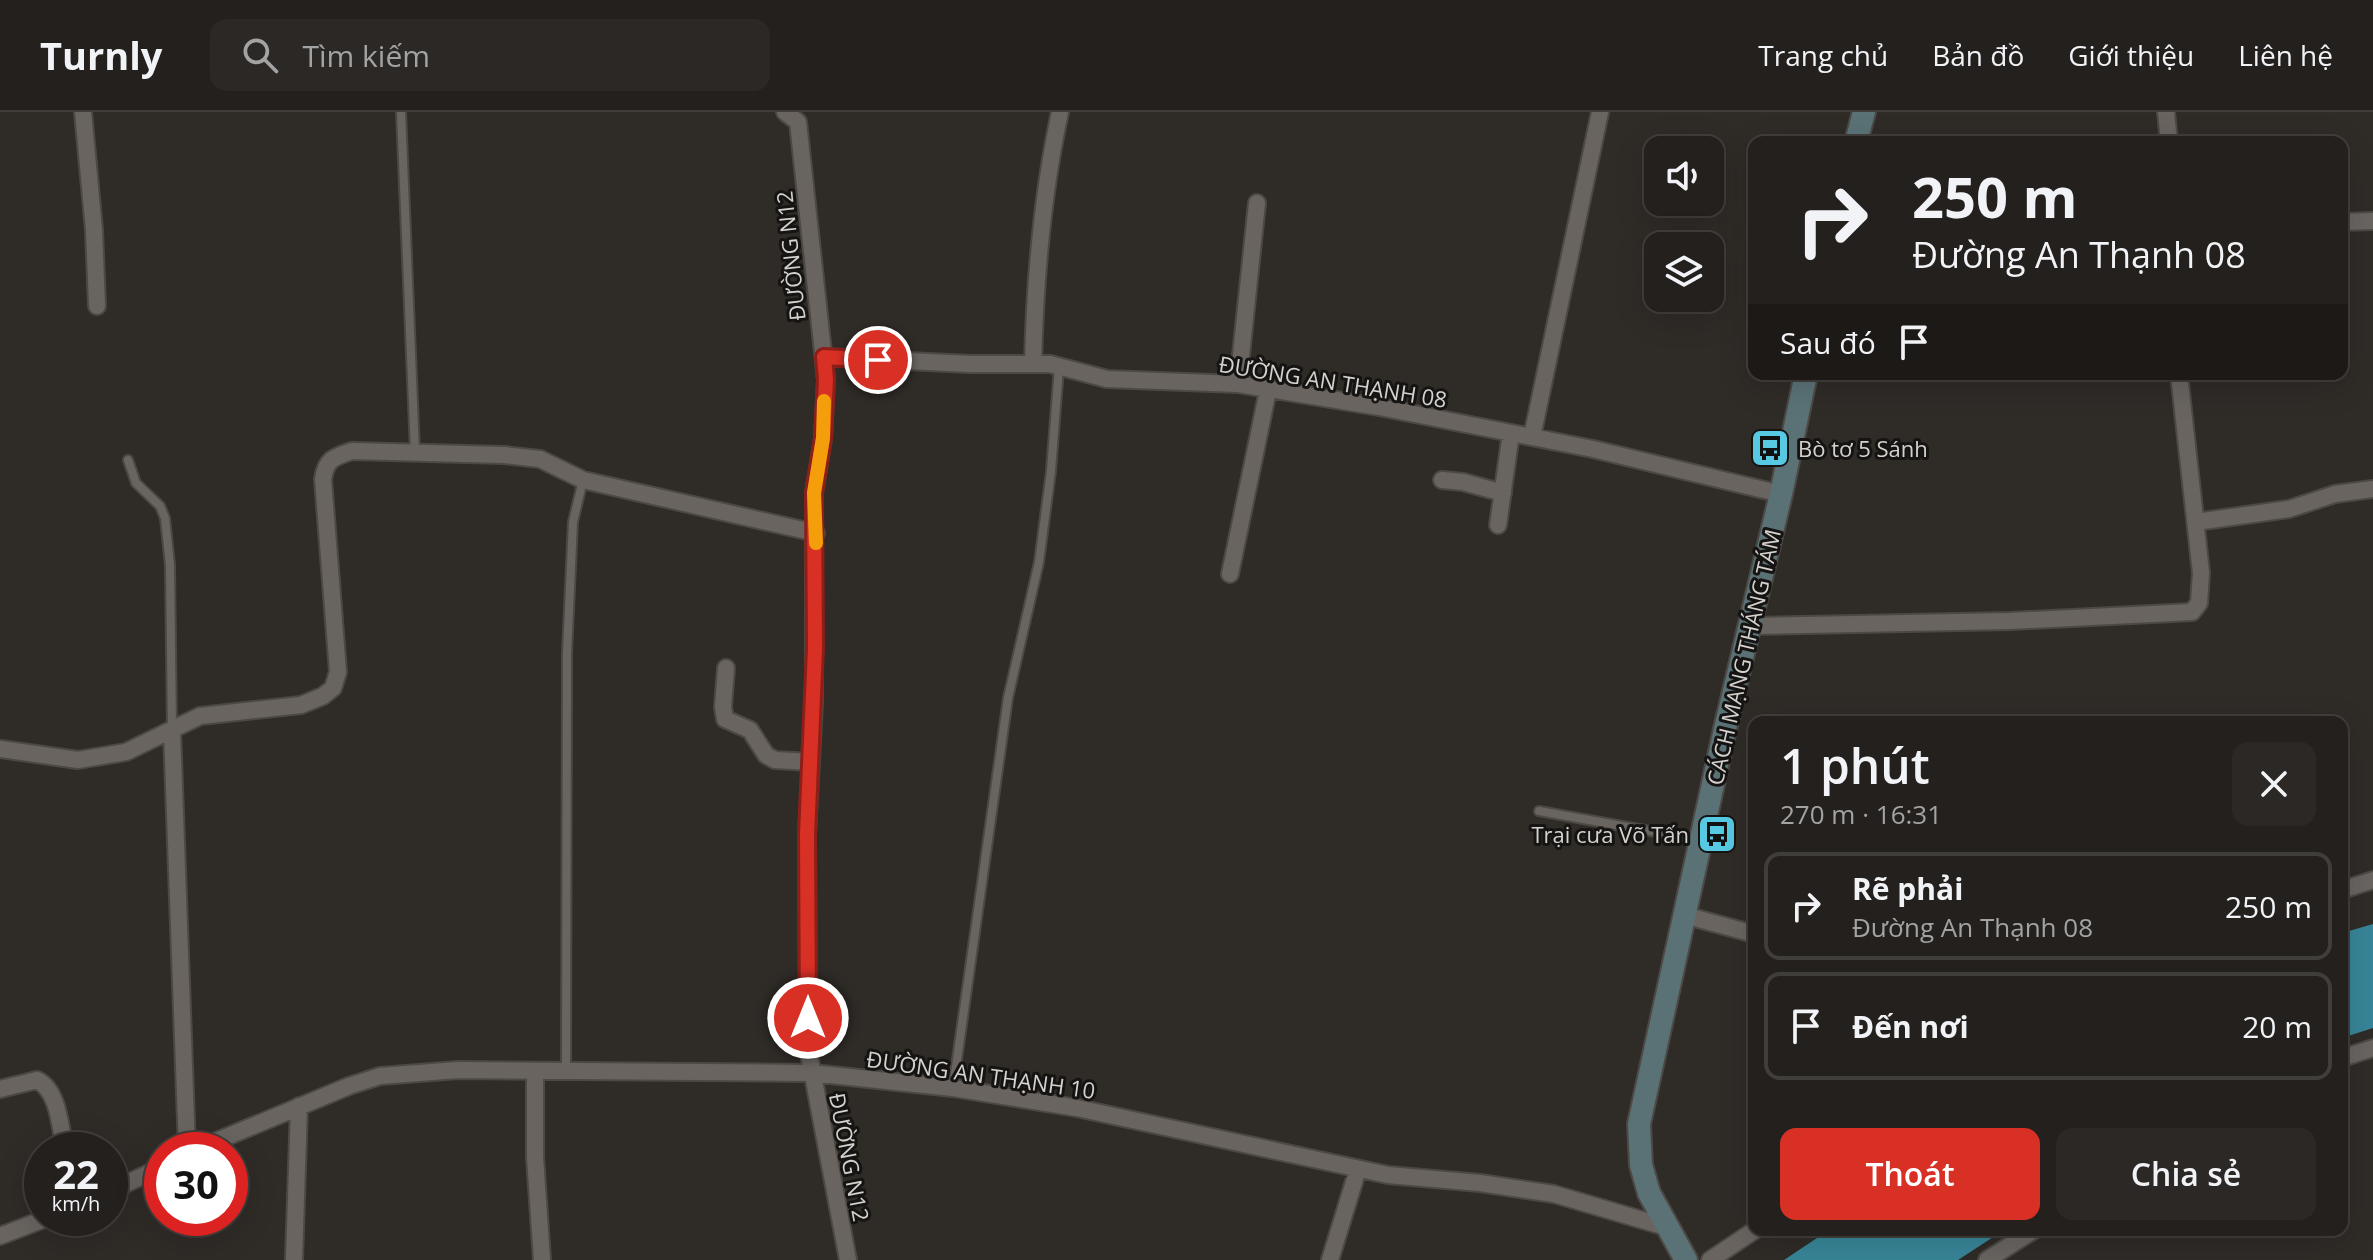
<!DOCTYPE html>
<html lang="vi">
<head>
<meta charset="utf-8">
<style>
	:root { --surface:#23201d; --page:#2b2826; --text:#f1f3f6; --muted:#a3a3a4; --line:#403e3b; --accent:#d93025 }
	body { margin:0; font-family:"Open Sans",sans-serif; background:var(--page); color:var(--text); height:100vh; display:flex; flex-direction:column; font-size:30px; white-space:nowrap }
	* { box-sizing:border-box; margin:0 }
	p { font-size:26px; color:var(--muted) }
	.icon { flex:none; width:44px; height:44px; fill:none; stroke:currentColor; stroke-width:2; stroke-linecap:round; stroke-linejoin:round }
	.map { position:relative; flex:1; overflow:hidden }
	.sheet { position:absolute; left:1748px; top:604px; width:600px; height:520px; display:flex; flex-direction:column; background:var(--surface); border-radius:16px; box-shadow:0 8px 32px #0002,0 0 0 2px var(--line) }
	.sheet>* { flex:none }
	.top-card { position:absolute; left:1748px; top:24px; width:600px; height:244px; border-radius:16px; box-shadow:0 8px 32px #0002,0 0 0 2px var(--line); background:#23201d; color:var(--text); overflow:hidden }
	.tools { position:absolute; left:1644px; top:24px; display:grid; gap:16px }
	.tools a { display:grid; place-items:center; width:80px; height:80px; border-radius:16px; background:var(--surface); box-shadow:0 8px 32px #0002,0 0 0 2px var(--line); font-size:40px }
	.speed { position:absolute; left:24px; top:1020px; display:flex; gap:16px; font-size:40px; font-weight:700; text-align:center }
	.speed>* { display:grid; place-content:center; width:104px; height:104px; border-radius:50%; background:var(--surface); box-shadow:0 8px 32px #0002,0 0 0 2px var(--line); line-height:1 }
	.speed small { font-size:20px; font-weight:400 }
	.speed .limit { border:12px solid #d22; background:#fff; color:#111 }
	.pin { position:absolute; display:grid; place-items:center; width:68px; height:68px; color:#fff; margin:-34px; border:4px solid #fff; border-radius:50%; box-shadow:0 2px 8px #0007 }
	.me { position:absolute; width:88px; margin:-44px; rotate:0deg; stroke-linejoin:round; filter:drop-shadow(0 0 6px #0008) }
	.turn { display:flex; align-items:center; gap:28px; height:168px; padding:0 32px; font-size:36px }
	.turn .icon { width:104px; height:104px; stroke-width:2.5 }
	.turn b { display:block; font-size:56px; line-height:68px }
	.then { display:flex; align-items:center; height:76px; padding:0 32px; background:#0003; gap:16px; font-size:30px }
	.round { display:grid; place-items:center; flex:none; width:84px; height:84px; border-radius:16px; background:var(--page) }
	.overview { display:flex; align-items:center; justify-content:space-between; height:136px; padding:0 32px }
	h1 { font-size:48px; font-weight:600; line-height:60px }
	.action { display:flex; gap:16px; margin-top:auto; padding:16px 32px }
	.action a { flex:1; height:92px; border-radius:16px; background:var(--accent); color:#fff; font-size:32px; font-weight:600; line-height:92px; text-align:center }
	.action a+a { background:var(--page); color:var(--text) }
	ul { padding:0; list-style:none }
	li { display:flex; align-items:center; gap:24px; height:108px; margin:0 16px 12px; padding:0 16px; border:4px solid var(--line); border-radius:16px }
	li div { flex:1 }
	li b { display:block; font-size:30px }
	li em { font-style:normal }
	header { display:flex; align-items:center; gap:48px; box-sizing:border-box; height:112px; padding:0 40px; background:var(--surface); border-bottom:2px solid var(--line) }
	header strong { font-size:38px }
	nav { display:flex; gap:44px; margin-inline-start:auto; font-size:28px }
	.search { width:560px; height:72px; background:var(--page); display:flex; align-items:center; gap:20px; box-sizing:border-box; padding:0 28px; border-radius:16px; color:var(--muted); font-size:30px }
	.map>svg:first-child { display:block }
	.water { fill:#378597 }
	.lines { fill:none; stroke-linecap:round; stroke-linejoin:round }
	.lane-casing { stroke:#4c4945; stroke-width:12 }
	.street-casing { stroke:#4c4945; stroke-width:20 }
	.secondary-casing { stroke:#4c4945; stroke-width:26 }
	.lane { stroke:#696460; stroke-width:8 }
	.street { stroke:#696460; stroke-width:16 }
	.secondary { stroke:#5a7276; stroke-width:22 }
	.route-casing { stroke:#8d1f18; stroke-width:20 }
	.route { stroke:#d93025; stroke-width:14 }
	.slow { stroke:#f59e0b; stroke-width:14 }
	.labels { text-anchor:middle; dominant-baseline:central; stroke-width:6; stroke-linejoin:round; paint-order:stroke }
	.street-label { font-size:22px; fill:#d4d2cf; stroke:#161412 }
	.poi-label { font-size:22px; fill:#d4d2cf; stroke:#161412; text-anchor:start }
</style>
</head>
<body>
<header>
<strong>Turnly</strong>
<div class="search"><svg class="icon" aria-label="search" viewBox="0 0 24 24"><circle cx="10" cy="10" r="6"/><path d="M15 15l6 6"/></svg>Tìm kiếm</div>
<nav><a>Trang chủ</a><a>Bản đồ</a><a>Giới thiệu</a><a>Liên hệ</a></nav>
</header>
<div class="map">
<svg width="2373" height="1148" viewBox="0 0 2373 1148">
	<rect width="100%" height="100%" fill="#2f2b27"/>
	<path class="water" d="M2373,812V916L2342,926V821Z
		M1829,1118H2004L1958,1148H1784Z"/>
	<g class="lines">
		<g class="lane-casing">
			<path id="lane" d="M401,0L415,340
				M128,348L136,371L160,394L165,406L170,453L172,618
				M1539,699L1700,728
				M566,959L567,541L573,410L583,368
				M953,976L1008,586L1039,450L1051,359L1059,255"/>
		</g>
		<g class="street-casing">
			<path id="street" d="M83,0L94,118L97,194
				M785,0L798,10L826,268L823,326L814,381V590L807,723L808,937L848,1148
				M2166,0L2169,30
				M2342,110L2373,109
				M824,245L970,252H1050L1107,267L1238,272L1379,295L1593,337L1781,382
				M1033,252C1035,167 1042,83 1060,0
				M1238,272L1257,91
				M1532,325L1600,0
				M1442,368L1463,370L1503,381
				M2196,410L2289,397L2335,382L2373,377
				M1498,413L1511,321
				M1230,462L1268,278
				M1749,514L2010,509L2192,500L2199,491L2201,461L2179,262
				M726,556L723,595L725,607L750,618L766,643L775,648L811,650
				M172,618L187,1038
				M0,637L78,648L126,640L200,604L301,593L323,584L333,576L338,560L323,367C326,347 334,345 352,339L504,343L540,347L583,368L816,421
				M2342,778L2373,768
				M1684,803L1754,822
				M2342,946L2373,936
				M535,959V1045L542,1148
				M0,977L37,968C59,979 60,1015 65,1038
				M195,1038L349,974L380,964L458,958L812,961L953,976L1077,996L1388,1063L1480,1071L1554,1082L1666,1115
				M110,1079L162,1055
				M0,1124L47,1106
				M294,1148L299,994
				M1330,1148L1358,1057
				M1710,1148L1755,1118
				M1987,1148L2034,1118"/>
		</g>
		<g class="secondary-casing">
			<path id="secondary" d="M1856,30L1864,0
				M1686,1148L1649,1081L1641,1053L1639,1012L1725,617L1781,382L1806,262"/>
		</g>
		<use href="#lane" class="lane"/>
		<use href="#street" class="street"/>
		<use href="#secondary" class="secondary"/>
	</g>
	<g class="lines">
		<g class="route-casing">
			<path id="route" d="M808,906L807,723L815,536L814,381L823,326L826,268L824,245L878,248"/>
		</g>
		<use href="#route" class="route"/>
		<path class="slow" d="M816,431L814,381L823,326L824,289"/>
	</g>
	<defs>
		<g id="bus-square" transform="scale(2)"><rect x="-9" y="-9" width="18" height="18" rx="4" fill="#57c9e2" stroke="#161412"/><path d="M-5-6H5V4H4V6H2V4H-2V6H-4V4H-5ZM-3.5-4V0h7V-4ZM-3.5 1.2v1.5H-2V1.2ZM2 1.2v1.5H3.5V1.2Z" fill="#111"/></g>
	</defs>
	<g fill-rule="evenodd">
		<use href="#bus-square" x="1770" y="336"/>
		<use href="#bus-square" x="1717" y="722"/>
	</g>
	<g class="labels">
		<g class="street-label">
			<text transform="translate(790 144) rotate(-96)">ĐƯỜNG N12</text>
			<text transform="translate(1333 269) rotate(9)">ĐƯỜNG AN THẠNH 08</text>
			<text transform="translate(1743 545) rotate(-77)">CÁCH MẠNG THÁNG TÁM</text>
			<text transform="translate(981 962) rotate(8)">ĐƯỜNG AN THẠNH 10</text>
			<text transform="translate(850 1045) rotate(79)">ĐƯỜNG N12</text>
		</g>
		<g class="poi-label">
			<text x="1798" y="336">Bò tơ 5 Sánh</text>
			<text x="1689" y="722" text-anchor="end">Trại cưa Võ Tấn</text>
		</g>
	</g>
</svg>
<div class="tools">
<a><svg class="icon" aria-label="sound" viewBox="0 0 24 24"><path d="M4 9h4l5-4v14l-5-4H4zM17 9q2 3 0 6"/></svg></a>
<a><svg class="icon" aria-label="layers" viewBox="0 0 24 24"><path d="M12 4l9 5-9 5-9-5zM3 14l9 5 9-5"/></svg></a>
</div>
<div class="speed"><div>22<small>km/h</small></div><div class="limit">30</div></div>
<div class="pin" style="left:878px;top:248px;background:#d93025"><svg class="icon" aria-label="arrive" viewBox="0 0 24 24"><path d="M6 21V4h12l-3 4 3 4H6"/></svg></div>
<svg class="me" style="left:808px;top:906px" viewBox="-20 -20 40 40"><circle r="17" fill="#d93025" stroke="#fff" stroke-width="3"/><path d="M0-11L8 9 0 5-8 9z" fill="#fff"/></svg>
<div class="top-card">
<div class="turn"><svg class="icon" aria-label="right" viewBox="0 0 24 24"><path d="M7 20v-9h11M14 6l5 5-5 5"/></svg><div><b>250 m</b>Đường An Thạnh 08</div></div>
<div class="then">Sau đó<svg class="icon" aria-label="arrive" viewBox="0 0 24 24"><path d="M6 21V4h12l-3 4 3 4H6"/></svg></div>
</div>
<section class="sheet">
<div class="overview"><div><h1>1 phút</h1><p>270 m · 16:31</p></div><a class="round"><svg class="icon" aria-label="close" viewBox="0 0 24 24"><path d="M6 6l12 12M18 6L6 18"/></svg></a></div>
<ul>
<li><svg class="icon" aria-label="right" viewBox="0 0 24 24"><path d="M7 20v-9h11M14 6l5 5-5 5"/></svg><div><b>Rẽ phải</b><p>Đường An Thạnh 08</p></div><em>250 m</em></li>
<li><svg class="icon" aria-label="arrive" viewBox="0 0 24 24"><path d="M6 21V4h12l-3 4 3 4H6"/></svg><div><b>Đến nơi</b></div><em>20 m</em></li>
</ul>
<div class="action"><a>Thoát</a><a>Chia sẻ</a></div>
</section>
</div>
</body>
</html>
